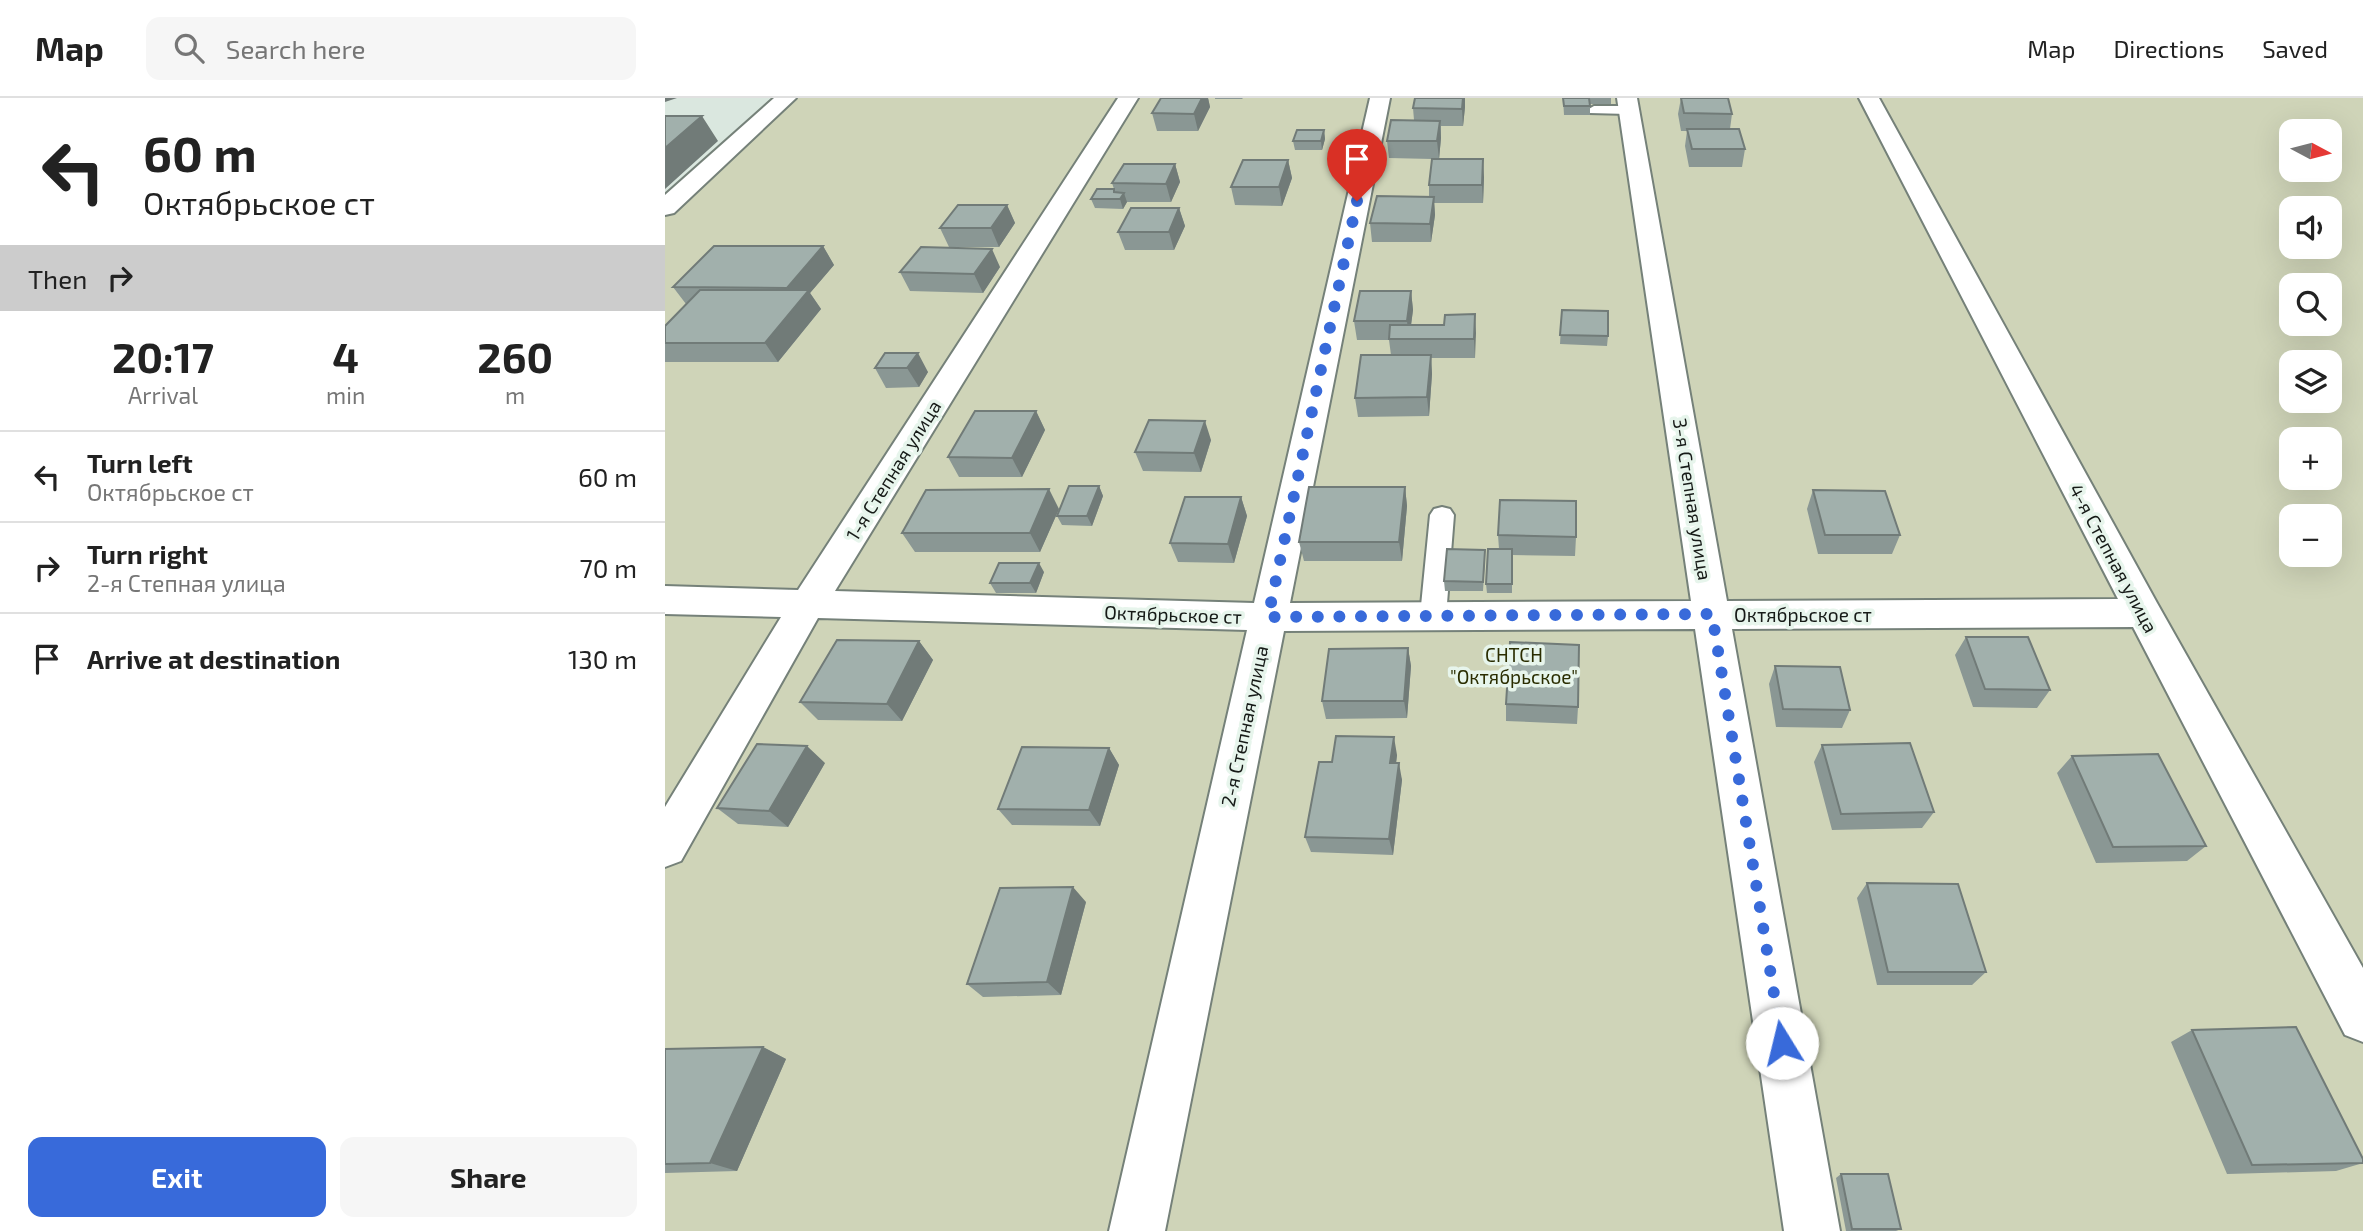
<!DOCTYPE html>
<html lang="en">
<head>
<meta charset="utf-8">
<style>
	:root { --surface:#fff; --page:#f6f6f6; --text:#222; --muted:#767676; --line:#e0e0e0; --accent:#386ada }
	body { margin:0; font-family:"Exo 2",sans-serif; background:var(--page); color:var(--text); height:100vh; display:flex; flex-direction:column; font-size:26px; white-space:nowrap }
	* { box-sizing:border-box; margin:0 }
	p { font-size:23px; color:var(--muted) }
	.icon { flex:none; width:38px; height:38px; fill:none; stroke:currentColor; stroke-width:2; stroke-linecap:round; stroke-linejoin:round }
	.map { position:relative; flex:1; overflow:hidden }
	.drawer { display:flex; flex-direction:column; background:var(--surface); width:665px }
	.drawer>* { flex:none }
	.hud { background:#fff; color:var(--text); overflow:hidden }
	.needle { width:46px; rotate:97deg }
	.buttons { position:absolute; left:1614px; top:21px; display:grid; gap:14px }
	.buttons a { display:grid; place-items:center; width:63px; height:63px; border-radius:14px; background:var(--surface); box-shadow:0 7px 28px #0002; font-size:35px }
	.pin { position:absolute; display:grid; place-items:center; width:60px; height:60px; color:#fff; margin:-72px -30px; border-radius:50% 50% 50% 0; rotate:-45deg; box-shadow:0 0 7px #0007 }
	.pin .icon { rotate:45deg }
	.me { position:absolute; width:77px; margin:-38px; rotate:351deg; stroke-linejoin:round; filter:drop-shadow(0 0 5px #0008) }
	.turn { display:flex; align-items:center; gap:24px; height:147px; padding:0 28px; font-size:32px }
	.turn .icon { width:91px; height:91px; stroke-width:2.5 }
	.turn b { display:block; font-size:49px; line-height:60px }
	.then { display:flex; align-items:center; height:66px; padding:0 28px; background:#0003; gap:14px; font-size:26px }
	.eta { display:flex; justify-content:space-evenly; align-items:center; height:119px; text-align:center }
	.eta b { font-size:42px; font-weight:700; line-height:49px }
	.primary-button { display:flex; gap:14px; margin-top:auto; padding:14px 28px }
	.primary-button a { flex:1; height:80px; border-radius:14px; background:var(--accent); color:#fff; font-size:28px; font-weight:700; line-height:80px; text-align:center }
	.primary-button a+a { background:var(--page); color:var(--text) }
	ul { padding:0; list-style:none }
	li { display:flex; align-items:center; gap:21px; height:91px; padding:0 28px; border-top:2px solid var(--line) }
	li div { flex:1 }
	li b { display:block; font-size:26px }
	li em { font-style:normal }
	header { display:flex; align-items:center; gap:42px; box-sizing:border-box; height:98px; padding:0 35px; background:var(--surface); border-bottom:2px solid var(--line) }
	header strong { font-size:33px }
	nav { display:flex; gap:38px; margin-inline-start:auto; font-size:24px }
	.search { width:490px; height:63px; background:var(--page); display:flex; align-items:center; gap:18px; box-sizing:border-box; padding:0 24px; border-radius:14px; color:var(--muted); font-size:26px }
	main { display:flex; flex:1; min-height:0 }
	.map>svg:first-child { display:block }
	.green { fill:#cfd4b8; fill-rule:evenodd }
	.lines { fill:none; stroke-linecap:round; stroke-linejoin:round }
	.lane-casing { stroke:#758179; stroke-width:4 }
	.street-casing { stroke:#758179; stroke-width:4 }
	.lane { fill:#fff; fill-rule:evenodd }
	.street { fill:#fff; fill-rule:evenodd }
	.wall { fill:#8a9794 }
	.shaded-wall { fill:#717b78 }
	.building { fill:#a1b0ac; stroke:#717b78; stroke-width:2 }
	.route { stroke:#386ada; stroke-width:12; stroke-dasharray:0 21.6 }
	.labels { text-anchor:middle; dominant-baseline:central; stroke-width:7; stroke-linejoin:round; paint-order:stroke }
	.street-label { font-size:19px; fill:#161a17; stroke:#e7f5ec }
	.park-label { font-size:19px; fill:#2a2d00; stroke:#e7f5ec }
</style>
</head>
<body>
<header>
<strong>Map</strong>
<div class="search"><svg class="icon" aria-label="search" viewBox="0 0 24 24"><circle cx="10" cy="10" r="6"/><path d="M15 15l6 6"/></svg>Search here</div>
<nav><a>Map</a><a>Directions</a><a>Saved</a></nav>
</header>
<main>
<section class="drawer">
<div class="hud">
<div class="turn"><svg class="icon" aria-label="left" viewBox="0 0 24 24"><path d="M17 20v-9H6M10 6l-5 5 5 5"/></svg><div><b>60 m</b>Октябрьское ст</div></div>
<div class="then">Then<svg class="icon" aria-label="right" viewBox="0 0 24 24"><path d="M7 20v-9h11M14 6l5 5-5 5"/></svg></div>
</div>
<div class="eta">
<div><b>20:17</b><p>Arrival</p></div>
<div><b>4</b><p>min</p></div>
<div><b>260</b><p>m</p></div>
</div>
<ul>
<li><svg class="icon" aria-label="left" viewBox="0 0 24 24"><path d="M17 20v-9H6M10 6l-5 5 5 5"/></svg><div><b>Turn left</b><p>Октябрьское ст</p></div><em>60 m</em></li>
<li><svg class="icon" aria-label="right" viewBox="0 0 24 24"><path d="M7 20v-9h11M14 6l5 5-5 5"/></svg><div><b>Turn right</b><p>2-я Степная улица</p></div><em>70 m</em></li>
<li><svg class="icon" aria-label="arrive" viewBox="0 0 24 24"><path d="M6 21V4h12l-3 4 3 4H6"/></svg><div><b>Arrive at destination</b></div><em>130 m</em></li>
</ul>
<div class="primary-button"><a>Exit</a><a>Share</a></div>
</section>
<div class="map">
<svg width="1698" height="1133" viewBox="0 0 1698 1133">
	<rect width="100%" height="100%" fill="#dae7df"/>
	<path class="green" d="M129,0H1698V1133H0V119ZM1626,33H1664V72H1626ZM1626,110H1664V149H1626ZM1626,187H1664V226H1626ZM1626,264H1664V303H1626ZM1626,341H1664V380H1626ZM1626,418H1664V457H1626Z"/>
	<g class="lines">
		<g class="lane-casing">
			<path id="lane" d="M929,8H963L970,12L963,16L924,15L922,12Z
				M777,409L785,411L789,417L781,518L777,525L768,528L759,525L755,518L765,417L769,411Z"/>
		</g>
		<g class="street-casing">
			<path id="street" d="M109,0H131L9,115L0,117V97Z
				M453,0H473L170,493L589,505L705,0H725L625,505L1026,503L952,0H972L1062,503L1453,501L1194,0H1214L1492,505L1698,870V944L1680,937L1468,529L1067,531L1175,1133H1119L1030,531L619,533L500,1133H444L582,532L153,520L16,763L0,769V709L116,519L0,516V488L133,492Z"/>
		</g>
		<use href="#lane" class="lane"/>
		<use href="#street" class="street"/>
	</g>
	<path class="wall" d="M496,0H543L545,9L533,33H492L487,15Z
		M550,0H578L577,1H550Z
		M898,0H946V6H925V17H899Z
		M1016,0L1067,16L1065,31L1080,51L1077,69H1024L1020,48L1022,33H1016L1013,16Z
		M800,9L798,28H776V40L774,61L819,79L818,105H769L770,117L766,144H707L705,125L764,99V87L767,61L724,60L722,43L749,22L748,10Z
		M659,32L660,41L657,52H630L628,43Z
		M623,62L627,80L617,108L570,107L566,89Z
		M510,66L515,84L506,104H462L458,111L430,110L426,101L449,91L447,85Z
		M342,107L350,125L334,149H284L275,130Z
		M514,110L520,128L509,152H460L453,134Z
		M158,148L169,167L145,195L156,211L113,264H0V228L21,206L8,189Z
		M335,169L318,195L245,193L235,174Z
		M746,193L748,212L746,227H779L810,216V260H766L767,276L764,318L693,319L690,300L726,257L724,242H692L689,223Z
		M897,212L943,238L942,248L895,246Z
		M220,255L263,274L254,289L221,290L210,270Z
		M371,313L380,332L357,379H294L283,359Z
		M546,342L536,374L478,373L470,354Z
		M434,388L438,398L427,428L397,427L392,418Z
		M740,389L742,408L737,463H639L634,444Z
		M1148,392L1235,437L1227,456H1153L1142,411Z
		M576,399L582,418L569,465L513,464L505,445Z
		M394,411L375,454H250L237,435Z
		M833,437L911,439L910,458L847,457V495H822L821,486L834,451Z
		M820,461L818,493H780L779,483Z
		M379,474L371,495H331L325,485Z
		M1301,539L1385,592L1372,610L1308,609L1290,557Z
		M254,543L268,562L237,623L153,622L135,604Z
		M743,550L746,568L742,620L661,621L657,603Z
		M1110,568L1185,612L1177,630L1111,629L1104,586Z
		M841,606L913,609L912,626L841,623Z
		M1157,647L1269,714L1257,730L1167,732L1149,664Z
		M444,650L454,667L435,728L347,727L333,711Z
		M732,657L731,665L737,682L728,757L646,754L640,739L667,664Z
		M1407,658L1541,748L1522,763L1431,765L1392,675Z
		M160,665L123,729L73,726L52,710Z
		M1202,785L1321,874L1307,887H1212L1192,800Z
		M421,804L396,897L318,899L302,886Z
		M1527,932L1698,1065L1671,1073L1562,1076L1506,944Z
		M98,949L121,961L72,1073L0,1075V951Z
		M1176,1076L1236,1131L1231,1133H1181L1171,1080Z"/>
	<path class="shaded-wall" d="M0,0H12L0,4Z
		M537,0H543L545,9L533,33L529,16Z
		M798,0H800V9L798,28L797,11Z
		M37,18L53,43L0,91V50Z
		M775,23L776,40L774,61L772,43Z
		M659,32L660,41L657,52L656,43Z
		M818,61L819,79L818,105L817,87Z
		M623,62L627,80L617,108L614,89Z
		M510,66L515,84L506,104L501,86Z
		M459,95L462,104L458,111L455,101Z
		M769,99L770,117L766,144L765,126Z
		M342,107L350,125L334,149L326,130Z
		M514,110L520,128L509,152L504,134Z
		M158,148L169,167L145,195L156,211L113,264L100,245L132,206L122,190Z
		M327,151L335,169L318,195L309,176Z
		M746,193L748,212L744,242L742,223Z
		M810,216L811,235L810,260L809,241Z
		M253,255L263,274L254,289L242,270Z
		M766,257L767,276L764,318L762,299Z
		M371,313L380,332L357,379L347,360Z
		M540,323L546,342L536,374L529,355Z
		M434,388L438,398L427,428L422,418Z
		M740,389L742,408L737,463L734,444Z
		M384,391L394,411L375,454L365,435Z
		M576,399L582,418L569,465L563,446Z
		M374,465L379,474L371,495L365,485Z
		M254,543L268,562L237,623L222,606Z
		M743,550L746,568L742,620L739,603Z
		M729,639L732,657L729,682L725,665Z
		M142,648L160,665L123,729L104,713Z
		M444,650L454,667L435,728L424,712Z
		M734,665L737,682L728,757L724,741Z
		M408,789L421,804L396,897L382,884Z
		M98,949L121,961L72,1073L45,1065Z"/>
	<path class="building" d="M496,0H537L529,16L487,15Z
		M750,0H798L797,11L748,10Z
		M898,0H924L925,8H899Z
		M1016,0H1063L1067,16L1019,15Z
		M0,18H37L0,50Z
		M726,22L775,23L772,43H722Z
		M1022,31H1074L1080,51H1027Z
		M632,32H659L656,43H628Z
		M767,61H818L817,87H764Z
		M578,62H623L614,89H566Z
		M459,66H510L501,86L447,85Z
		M432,91H449V94L459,95L455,101H426Z
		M712,98L769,99L765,126L705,125Z
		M293,107H342L326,130H275Z
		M466,110H514L504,134H453Z
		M49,148H158L122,190L8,189Z
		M256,149L327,151L309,176L235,174Z
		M35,192H144L100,245H0V228Z
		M695,193H746L742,223H689Z
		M897,212L943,213V238L895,237Z
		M810,216L809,241H724L725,227H779L780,217Z
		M220,255H253L242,270H210Z
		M696,257H766L762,299L690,300Z
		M310,313H371L347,360L283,359Z
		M484,322L540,323L529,355L470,354Z
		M404,388H434L422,418H392Z
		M644,389H740L734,444H634Z
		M384,391L365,435H237L261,392Z
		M1148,392L1220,393L1235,437H1160Z
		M520,399H576L563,446L505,445Z
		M835,402L911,403V439L833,437Z
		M782,451L820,452L818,484L779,483Z
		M823,451H847V486H821Z
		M334,465H374L365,485H325Z
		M1301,539H1363L1385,592L1320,591Z
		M172,542L254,543L222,606L135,604Z
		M845,544L914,547L913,609L841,606Z
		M743,550L739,603H657L664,551Z
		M1110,568L1175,569L1185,612L1118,611Z
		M671,638L729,639L725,665H734L724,741L640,739L654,664H667Z
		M1245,645L1269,714L1176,716L1157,647Z
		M92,646L142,648L104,713L52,710Z
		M357,649L444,650L424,712L333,711Z
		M1493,656L1541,748L1448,749L1407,658Z
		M1202,785L1293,786L1321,874H1223Z
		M408,789L382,884L302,886L335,790Z
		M1631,929L1698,1061V1065L1587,1067L1527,932Z
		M98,949L45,1065L0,1066V951Z
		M1176,1076H1223L1236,1131H1187Z"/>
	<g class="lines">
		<path class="route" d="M692,103L603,519L1047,516L1117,945"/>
	</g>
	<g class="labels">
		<g class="street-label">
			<text transform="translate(228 372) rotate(-58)">1-я Степная улица</text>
			<text transform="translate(1028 401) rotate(81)">3-я Степная улица</text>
			<text transform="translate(1449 460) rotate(62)">4-я Степная улица</text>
			<text transform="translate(508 516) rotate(2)">Октябрьское ст</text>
			<text x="1138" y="516">Октябрьское ст</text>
			<text transform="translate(579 628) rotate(-78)">2-я Степная улица</text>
		</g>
		<g class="park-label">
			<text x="849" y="556">СНТСН<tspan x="849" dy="22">"Октябрьское"</tspan></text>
		</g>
	</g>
</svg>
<div class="buttons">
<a><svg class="needle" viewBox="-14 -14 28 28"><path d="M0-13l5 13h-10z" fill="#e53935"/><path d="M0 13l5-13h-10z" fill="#767676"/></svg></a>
<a><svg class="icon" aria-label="sound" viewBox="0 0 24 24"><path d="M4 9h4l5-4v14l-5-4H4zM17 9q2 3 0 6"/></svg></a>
<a><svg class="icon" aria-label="search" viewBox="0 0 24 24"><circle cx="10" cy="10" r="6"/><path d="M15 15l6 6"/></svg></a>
<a><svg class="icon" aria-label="layers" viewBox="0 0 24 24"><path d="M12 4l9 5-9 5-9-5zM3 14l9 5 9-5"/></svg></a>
<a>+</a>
<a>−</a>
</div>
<div class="pin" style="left:692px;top:103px;background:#d93025"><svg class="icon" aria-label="arrive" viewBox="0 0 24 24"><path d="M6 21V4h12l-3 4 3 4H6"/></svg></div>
<svg class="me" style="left:1117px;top:945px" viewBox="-20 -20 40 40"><circle r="19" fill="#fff"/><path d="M0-13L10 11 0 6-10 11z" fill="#386ada"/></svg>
</div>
</main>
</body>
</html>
